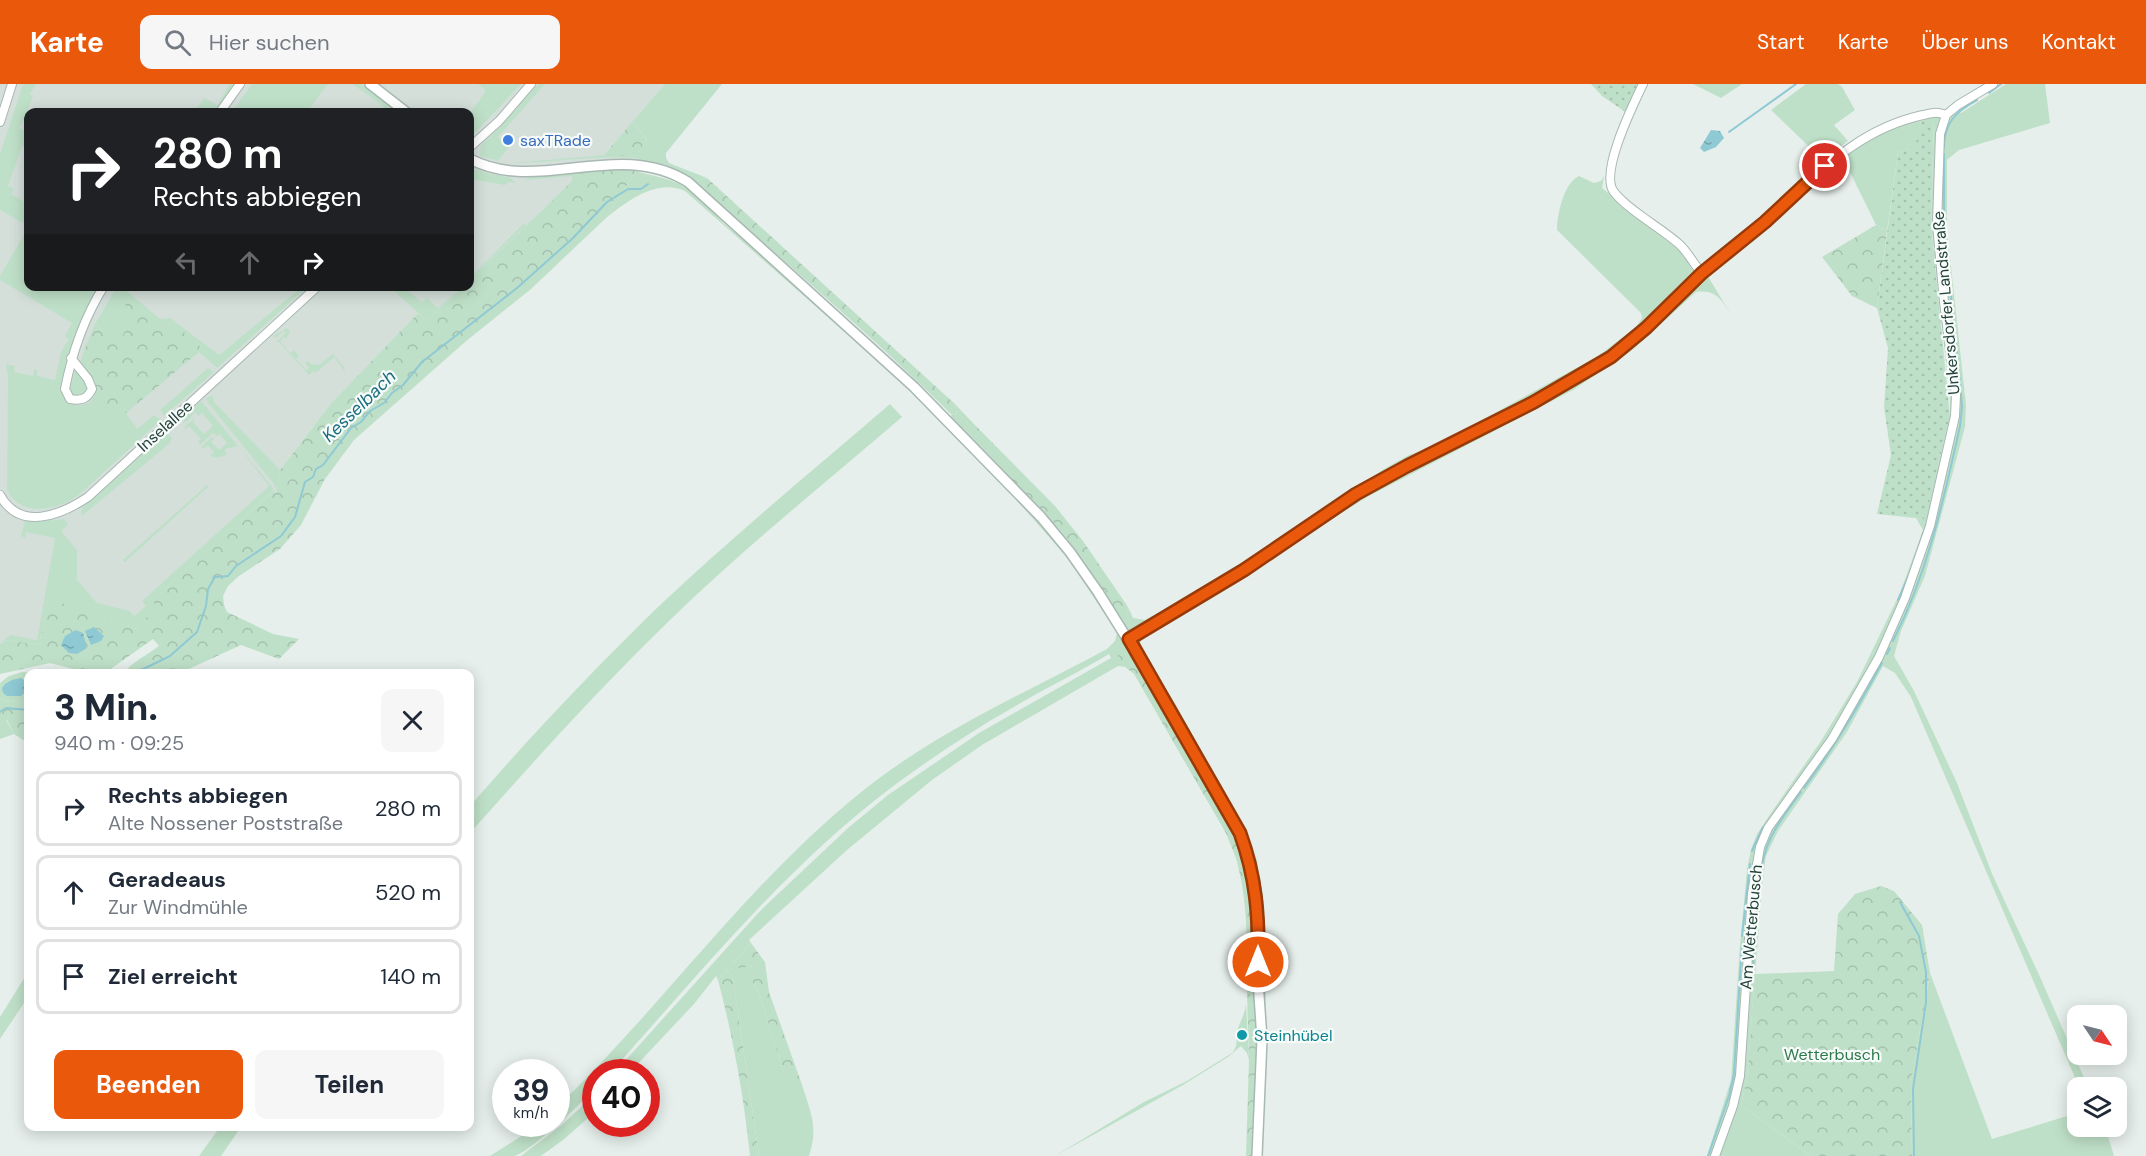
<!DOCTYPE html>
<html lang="de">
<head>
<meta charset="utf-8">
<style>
	:root { --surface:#fff; --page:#f6f6f7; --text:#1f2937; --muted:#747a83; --line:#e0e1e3; --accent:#ea580c }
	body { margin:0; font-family:"DM Sans",sans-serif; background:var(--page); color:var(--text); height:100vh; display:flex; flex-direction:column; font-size:22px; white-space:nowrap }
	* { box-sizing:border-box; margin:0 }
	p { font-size:20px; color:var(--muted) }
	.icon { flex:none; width:33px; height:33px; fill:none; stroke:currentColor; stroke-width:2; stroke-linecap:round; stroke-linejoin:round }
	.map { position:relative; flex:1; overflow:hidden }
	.panel { position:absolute; left:24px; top:585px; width:450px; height:462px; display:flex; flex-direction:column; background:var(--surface); border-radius:12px; box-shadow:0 3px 15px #0003 }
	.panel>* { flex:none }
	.top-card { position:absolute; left:24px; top:24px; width:450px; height:183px; border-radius:12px; box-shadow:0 3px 15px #0003; background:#202124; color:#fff; overflow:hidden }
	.needle { width:39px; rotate:125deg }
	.buttons { position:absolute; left:2067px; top:921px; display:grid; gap:12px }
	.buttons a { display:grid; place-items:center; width:60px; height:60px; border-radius:12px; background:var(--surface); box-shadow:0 3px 15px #0003; font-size:30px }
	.speed { position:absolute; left:492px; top:975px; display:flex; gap:12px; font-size:30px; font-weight:700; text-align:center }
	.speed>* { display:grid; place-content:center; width:78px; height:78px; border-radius:50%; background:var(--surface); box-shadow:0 3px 15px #0003; line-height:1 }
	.speed small { font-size:15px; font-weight:400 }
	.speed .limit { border:9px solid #d22; background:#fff; color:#111 }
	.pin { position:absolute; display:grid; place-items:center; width:51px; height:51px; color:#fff; margin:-26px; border:3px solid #fff; border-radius:50%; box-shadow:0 2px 6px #0007 }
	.me { position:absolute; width:66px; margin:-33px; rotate:0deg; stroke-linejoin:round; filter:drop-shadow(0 0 4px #0008) }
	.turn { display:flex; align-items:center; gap:21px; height:126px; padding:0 30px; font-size:27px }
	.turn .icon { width:78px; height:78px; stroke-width:2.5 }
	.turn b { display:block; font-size:42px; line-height:51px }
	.lanes { display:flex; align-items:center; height:57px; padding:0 30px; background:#0003; justify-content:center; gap:30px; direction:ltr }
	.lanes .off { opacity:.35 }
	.round { display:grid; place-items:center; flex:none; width:63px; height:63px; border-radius:12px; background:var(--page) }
	.summary { display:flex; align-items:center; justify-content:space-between; height:102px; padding:0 30px }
	h1 { font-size:36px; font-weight:800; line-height:45px }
	.cta { display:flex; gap:12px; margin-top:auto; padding:12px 30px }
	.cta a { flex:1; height:69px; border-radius:12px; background:var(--accent); color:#fff; font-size:24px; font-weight:800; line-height:69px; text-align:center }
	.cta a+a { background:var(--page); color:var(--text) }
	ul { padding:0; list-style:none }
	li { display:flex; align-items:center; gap:18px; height:75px; margin:0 12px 9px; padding:0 18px; border:3px solid var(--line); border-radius:12px }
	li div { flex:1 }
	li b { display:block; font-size:22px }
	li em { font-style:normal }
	header { display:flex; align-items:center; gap:36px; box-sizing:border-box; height:84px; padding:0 30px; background:var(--accent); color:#fff }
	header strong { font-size:28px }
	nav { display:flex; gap:33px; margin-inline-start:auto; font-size:21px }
	.search { width:420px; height:54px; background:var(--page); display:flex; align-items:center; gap:15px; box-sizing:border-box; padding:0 21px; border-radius:12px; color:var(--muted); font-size:22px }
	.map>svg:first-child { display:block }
	.built { fill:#d4dfda }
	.grass { fill:#bfe0c8 }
	.forest { fill:url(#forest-crowns) }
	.garden { fill:url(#garden-dots) }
	.water { fill:url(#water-ripples) }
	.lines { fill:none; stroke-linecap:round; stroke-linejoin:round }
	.stream { stroke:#8ec9d4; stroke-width:2 }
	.minor-casing { stroke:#a8b8b2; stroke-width:10 }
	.tertiary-casing { stroke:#a8b8b2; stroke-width:12 }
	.minor { stroke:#fff; stroke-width:8 }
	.tertiary { stroke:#fff; stroke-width:9 }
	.route-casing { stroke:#983908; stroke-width:15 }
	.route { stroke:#ea580c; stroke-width:10 }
	.shop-dot { fill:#3f7fe0; stroke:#f7fbf9; stroke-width:2 }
	.culture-dot { fill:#0f9aa8; stroke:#f7fbf9; stroke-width:2 }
	.labels { text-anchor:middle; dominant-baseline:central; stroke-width:4.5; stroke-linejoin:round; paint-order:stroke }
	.shop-label { font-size:16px; fill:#366cbe; stroke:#f7fbf9; text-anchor:start }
	.street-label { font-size:16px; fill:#24423a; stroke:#f7fbf9 }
	.culture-label { font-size:16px; fill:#0d838f; stroke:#f7fbf9; text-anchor:start }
	.park-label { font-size:16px; fill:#2d7a4b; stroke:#f7fbf9 }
	.water-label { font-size:18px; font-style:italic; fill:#1c6f80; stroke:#f7fbf9 }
</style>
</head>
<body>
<header>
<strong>Karte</strong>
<div class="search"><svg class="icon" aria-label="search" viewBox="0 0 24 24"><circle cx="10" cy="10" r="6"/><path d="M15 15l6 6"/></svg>Hier suchen</div>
<nav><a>Start</a><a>Karte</a><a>Über uns</a><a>Kontakt</a></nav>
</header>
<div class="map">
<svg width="2146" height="1072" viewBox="0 0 2146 1072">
	<defs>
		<pattern id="forest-crowns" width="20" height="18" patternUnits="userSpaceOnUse" patternTransform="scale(1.5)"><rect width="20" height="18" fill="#bfe0c8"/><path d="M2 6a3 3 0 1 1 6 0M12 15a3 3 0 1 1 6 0" fill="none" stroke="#a4c1ad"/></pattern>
		<pattern id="garden-dots" width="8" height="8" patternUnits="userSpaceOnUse" patternTransform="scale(1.5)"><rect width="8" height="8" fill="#bfe0c8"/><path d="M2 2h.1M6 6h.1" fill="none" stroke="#a4c1ad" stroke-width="1.8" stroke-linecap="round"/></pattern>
		<pattern id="water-ripples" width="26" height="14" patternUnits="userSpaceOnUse" patternTransform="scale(1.5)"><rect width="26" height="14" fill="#8ec9d4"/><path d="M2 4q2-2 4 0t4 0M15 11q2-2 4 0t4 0" fill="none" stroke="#74a5ad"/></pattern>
	</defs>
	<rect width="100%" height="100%" fill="#e6efeb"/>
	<path class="built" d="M0,0H665L604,71L639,72L633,86L618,84L572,89V97L470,196V28H28V202L462,203L427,237L418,229L332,318L280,386L277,407L275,409L273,405L87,589L54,508L38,561L6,556L0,560Z"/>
	<path class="grass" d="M23,0H36L30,10L33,12L25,34L19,44L28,49V63L22,62L8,102L14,104L11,110L28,120V142L0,126V70Z
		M229,0H236L216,28H195L204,14L218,21Z
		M252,0H328L307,28H232Z
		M352,0H361L397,28H389L371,13Z
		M478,0H521L470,54V29L486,7Z
		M538,0H545L498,53L509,63L498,77L480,72L481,61L500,43Z
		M665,0H722L666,69V74L669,79L707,94L698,96L696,101L636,78L637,74C595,71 553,79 511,79L617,70L635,72L647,55L632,38Z
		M1693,0H1742L1721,14Z
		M1806,0H1838L1842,3L1855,26L1834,41L1848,57L1823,76L1771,26Z
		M2006,0H2045L2050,39L1959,66L1947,76V146L1966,321L1965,343L1925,492L1901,547L1894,572L1914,607L1957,699L1993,792L2041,895L2088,1003H2079L1911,613L1895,589L1883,582L1847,648L1778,747L1766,772L1762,802L1747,995L1741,1021L1811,1072H1707L1731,996L1740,861L1747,786L1751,765L1757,750L1773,726L1821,657L1857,598L1900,509L1923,446L1916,434L1924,435L1947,347L1950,333V316L1931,139L1934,33L1961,29Z
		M1921,37L1916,63L1898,68L1887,147L1876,141L1850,88L1836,95L1830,83C1856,62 1887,40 1921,37Z
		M470,83L486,89L511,94L515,99L509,98L505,101L470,95Z
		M636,87C649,91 667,94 679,100C701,110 715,134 734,148C806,208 876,273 945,337L952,331L957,330L955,320L972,338H968L964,344L1062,448L1095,495L1126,532L1129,525L1133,534L1145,536L1188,514L1254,472L1384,385L1409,371L1435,362L1598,272L1636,243L1642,234L1641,229L1557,146C1557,131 1564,98 1579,92L1594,99L1601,97L1604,92L1602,104L1685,171L1690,183L1701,196L1707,191L1732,232C1722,217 1717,205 1696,208L1631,267L1573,306L1367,413L1141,555L1140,563L1240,736L1249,754L1257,776L1265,837L1266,957L1262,1072H1253L1257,956L1252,910H1247V890H1252L1246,778L1235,750L1154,605L1118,568V582L982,661L932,696L847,766L749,856L751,859L733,879L745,882L750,881L752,886V897L760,912L785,992L801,998C810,1027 819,1042 809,1072H759L733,894L727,886L718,896L716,892L694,920L630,988H615L760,827L848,744L888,711L979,649L1111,574L1109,570C1078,589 1045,604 1014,623C973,646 933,673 896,700C787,781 701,888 611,988H596L595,1005C581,1019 531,1068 514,1072C507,1072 497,1072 490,1072L520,1053L537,1040H556L557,1023C662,923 746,801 860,709C934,649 1023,610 1107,565L1115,557L1117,549L1071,479L1057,462L998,395L900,297L685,107C657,94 627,117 606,134Z
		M572,89V92L527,96L524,99L529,93Z
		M524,139L526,141L470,196V194Z
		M28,144V202L101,203C90,222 47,301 68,318C75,323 83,322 90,318L102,325L126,329L137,345L154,331L161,336C143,353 124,369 106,386C95,396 84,408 71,416C49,428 18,431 7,405L8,292L6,280L15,282L14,288L33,292L34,285L37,286V292L55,296L61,268L69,255L65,252L72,239L0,196V192Z
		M117,203H122L160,235L170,234L219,271L302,203H307L217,284L199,268L200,262L171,238L166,244L129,213L122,234L125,246L122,254L115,255L95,240Z
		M390,203H403L422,218L427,214L438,224L462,203L427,237Z
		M287,244L290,247L286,255L284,253L280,257L290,269L294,266L299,272L296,275L306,286L309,284L305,279L308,277L311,280L319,281L333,270L344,283L345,288L334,273L316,289L314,287L309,291L279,258H276L286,249L283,247L276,254L273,252Z
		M208,284L214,288L164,332L160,326Z
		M75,287L87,301V308L83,312H75L70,307Z
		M213,312L214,318L280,386L277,407L274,400L209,320L206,314Z
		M200,318H202L273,404L272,409L154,514L155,526L135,545L53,516L49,507L43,545L38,561L6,556L0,560L10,551L37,556L55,454L26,448L25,454L21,452L25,437L37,438L64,435L68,440L61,447L77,466V496L97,519L130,527L134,532L146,522L142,517L269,402L238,362L225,365L226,371C220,373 215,376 210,371L214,368L208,361L203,365L201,363L212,353L214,355L211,358L219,366L227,359L219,350L217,352L213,349L200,361L198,358L201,355L189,342L186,345L184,343L195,334L193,338L204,350L213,342L202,329L199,332L195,328L188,337L183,339L185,333Z
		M890,320L902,333C824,400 743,465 669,537C599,605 534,677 470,749V722C529,654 592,587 657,524C732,453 812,387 890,320Z
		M168,350L172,354L169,360L83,431L81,430L82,424L163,351Z
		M207,401L208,403L125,478L123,476Z
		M22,588L38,589L28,590V621C19,616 9,619 0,614V599L9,592Z
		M6,636L14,650L0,655V640Z
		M28,888V913L0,955V933Z
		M1930,889L1992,1055L2077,1029L2078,1042L2105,1043L2114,1072H1912L1911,999Z
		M1246,920L1249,976L1247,969L1241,962L1228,973L1183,1001L1055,1072L1144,1018L1187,997L1232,969C1240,959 1234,955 1238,944C1241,936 1245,930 1246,920Z
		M595,1010V1028L563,1056L541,1072H521L563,1040Z
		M220,1043H241L221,1072H199Z"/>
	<path class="forest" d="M632,38L647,55L636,72L604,71Z
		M618,84L636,87L606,134L531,205L465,258L354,356L325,395L301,441L280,465L239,492L228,502L223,512L224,521L227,528L273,550L299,555L279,575L241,561L180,589H124C130,579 149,570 159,562L153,555L105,589H88L50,579L0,590V560L6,556L38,561L43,545L49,507L54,508V516L135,545L154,526V514L272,409L273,404L275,409L277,407L280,386L332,318L418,229L427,237L462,203L470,202V196L572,97V89Z
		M707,94L955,320L957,330L952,331C870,250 783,176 696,101L698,96Z
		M1876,141L1887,147L1877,224L1852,212L1822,173Z
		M128,212L166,244L172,238L200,262L199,268L126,329L102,325L90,318C103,304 90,292 80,279L84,266L95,240L115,255L122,254L125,246L122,234Z
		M968,338H972L1055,422L1083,457L1126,520L1129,525L1126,532L1120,533L1062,448L963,343Z
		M1126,566C1153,591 1169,631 1187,663C1208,700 1236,739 1246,781C1255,815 1254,850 1255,885L1252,890H1247C1247,854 1247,817 1238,782C1236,771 1230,761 1227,751L1134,590L1125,583L1118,582V568Z
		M0,614C9,619 19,616 28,621V659L14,650L7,636L0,640Z
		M1881,802L1894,807L1922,841L1930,889L1911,999L1912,1072H1811L1741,1021L1747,995L1755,890L1834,887L1838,830L1855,810Z
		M751,859L765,878L769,908L801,998L785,993L760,912L752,897V886L750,881L740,885L733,879Z
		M727,886L733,894L759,1072H750C744,1013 733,953 718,896Z
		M1247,910H1252L1255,913L1257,956L1253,1072H1246L1249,976Z"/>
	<path class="garden" d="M1591,0H1640L1627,29L1602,12Z
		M1934,33L1931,139L1950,333L1925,435L1877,430L1891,371L1884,323L1888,264L1877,224L1898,68L1915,63L1921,37Z"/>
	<path class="water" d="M1711,46L1720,47L1724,54L1716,63L1704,68L1700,64Z
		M94,543L104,552L101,557L91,561L85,547Z
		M76,546L83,549L87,564L77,570L69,569L61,561L65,552Z
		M21,594L27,598L26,607L21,612H7L3,609L2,604L5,600L12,596Z"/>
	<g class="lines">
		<path class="stream" d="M1989,9L2001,0
			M1729,48L1796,0
			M1944,64C1944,39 1956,27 1977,16
			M1944,136V70
			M1919,463L1923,449
			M1898,516L1909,491
			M1893,557C1928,488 1943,418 1960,342L1962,323L1960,298L1944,145
			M1887,570L1890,564
			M133,590L170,572L197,548L206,522L208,505L215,493L228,492L236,482L281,452L295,433L305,398L313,393L316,385L323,381L351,344L361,338L370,327L384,319L392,309L403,301L422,278L517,204L573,154L607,118L628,105H641L648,100
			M0,628L6,624L28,626
			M1804,704C1834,664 1859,622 1882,579
			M1752,767L1763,743
			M1900,818L1919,852L1926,888V918L1913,1005L1914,1072
			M1742,852L1750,780
			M1753,884C1756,847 1754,799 1767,763C1774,743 1789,725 1801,708
			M1708,1072L1729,1012L1734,990L1742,860"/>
		<g class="minor-casing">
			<path id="minor" d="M1643,0C1633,21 1599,89 1614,108C1629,127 1660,143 1679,160C1689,169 1693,180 1702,189
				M220,28L240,0
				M0,38L12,0
				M470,63L499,37L531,0
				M71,274L88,295L92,305C87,315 82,317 70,315L65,305C72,269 84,234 104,202
				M0,411C20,448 61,431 88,413L318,202
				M1129,555C1165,530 1206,510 1243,487C1298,452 1348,414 1405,383C1485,338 1575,307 1644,245C1664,228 1682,209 1701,190C1720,171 1745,155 1766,137C1816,93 1854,46 1923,31C1932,29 1937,27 1946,31
				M1715,1072L1733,1022L1740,992L1752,810L1760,763L1768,744L1832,655L1879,573L1905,514L1930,442L1955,332L1956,311L1944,218L1937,140L1940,50L1946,31L1958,21L1993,0"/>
		</g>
		<g class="tertiary-casing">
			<path id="tertiary" d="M370,0L406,28
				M470,75C539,111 617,54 688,98L914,303L1041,433L1070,468L1098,508L1171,625L1240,749L1250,777L1255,801L1258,824V897L1262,955L1257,1072"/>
		</g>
		<use href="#minor" class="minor"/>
		<use href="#tertiary" class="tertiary"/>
	</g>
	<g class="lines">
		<g class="route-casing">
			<path id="route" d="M1258,878C1259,831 1256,793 1240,749L1129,555L1244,486L1356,410L1407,382L1534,318L1611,273L1646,244L1702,189L1765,138L1825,82"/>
		</g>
		<use href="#route" class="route"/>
	</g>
	<circle class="shop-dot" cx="508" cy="56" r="6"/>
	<circle class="culture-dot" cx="1242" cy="951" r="6"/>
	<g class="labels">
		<g class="shop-label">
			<text x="520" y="56">saxTRade</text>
		</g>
		<g class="street-label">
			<text transform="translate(1946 219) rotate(-95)">Unkersdorfer Landstraße</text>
			<text transform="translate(165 342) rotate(-42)">Inselallee</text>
			<text transform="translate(1751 843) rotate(-85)">Am Wetterbusch</text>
		</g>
		<g class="culture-label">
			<text x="1254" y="951">Steinhübel</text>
		</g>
		<g class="park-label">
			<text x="1832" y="970">Wetterbusch</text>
		</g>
		<g class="water-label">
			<text transform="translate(359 322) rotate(-44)">Kesselbach</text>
		</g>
	</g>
</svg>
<div class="buttons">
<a><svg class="needle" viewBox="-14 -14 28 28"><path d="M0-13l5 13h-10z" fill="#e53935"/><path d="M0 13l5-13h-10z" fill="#747a83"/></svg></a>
<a><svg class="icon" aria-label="layers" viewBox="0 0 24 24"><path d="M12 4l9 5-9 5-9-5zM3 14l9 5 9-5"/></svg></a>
</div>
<div class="speed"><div>39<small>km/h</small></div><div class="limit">40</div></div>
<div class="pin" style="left:1825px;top:82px;background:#d93025"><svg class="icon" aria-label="arrive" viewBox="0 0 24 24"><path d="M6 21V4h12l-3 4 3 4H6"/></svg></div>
<svg class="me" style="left:1258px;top:878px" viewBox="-20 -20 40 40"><circle r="17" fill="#ea580c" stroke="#fff" stroke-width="3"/><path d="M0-11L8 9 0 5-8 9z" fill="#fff"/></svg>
<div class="top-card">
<div class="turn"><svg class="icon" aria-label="right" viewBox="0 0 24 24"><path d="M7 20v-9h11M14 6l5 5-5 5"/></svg><div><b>280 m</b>Rechts abbiegen</div></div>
<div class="lanes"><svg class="icon off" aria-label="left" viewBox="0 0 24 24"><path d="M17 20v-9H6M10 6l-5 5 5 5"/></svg><svg class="icon off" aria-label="ahead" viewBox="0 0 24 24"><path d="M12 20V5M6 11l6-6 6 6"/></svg><svg class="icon" aria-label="right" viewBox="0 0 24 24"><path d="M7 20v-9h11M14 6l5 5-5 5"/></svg></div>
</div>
<section class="panel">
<div class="summary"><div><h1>3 Min.</h1><p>940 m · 09:25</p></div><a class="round"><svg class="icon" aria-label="close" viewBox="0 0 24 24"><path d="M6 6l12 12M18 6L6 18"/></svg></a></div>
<ul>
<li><svg class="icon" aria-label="right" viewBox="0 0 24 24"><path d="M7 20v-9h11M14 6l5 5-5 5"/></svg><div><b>Rechts abbiegen</b><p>Alte Nossener Poststraße</p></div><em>280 m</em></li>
<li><svg class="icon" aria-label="ahead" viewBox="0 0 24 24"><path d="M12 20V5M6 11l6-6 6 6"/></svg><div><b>Geradeaus</b><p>Zur Windmühle</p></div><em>520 m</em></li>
<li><svg class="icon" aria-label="arrive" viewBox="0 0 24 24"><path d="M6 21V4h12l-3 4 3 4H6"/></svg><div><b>Ziel erreicht</b></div><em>140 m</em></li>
</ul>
<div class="cta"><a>Beenden</a><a>Teilen</a></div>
</section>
</div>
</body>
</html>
